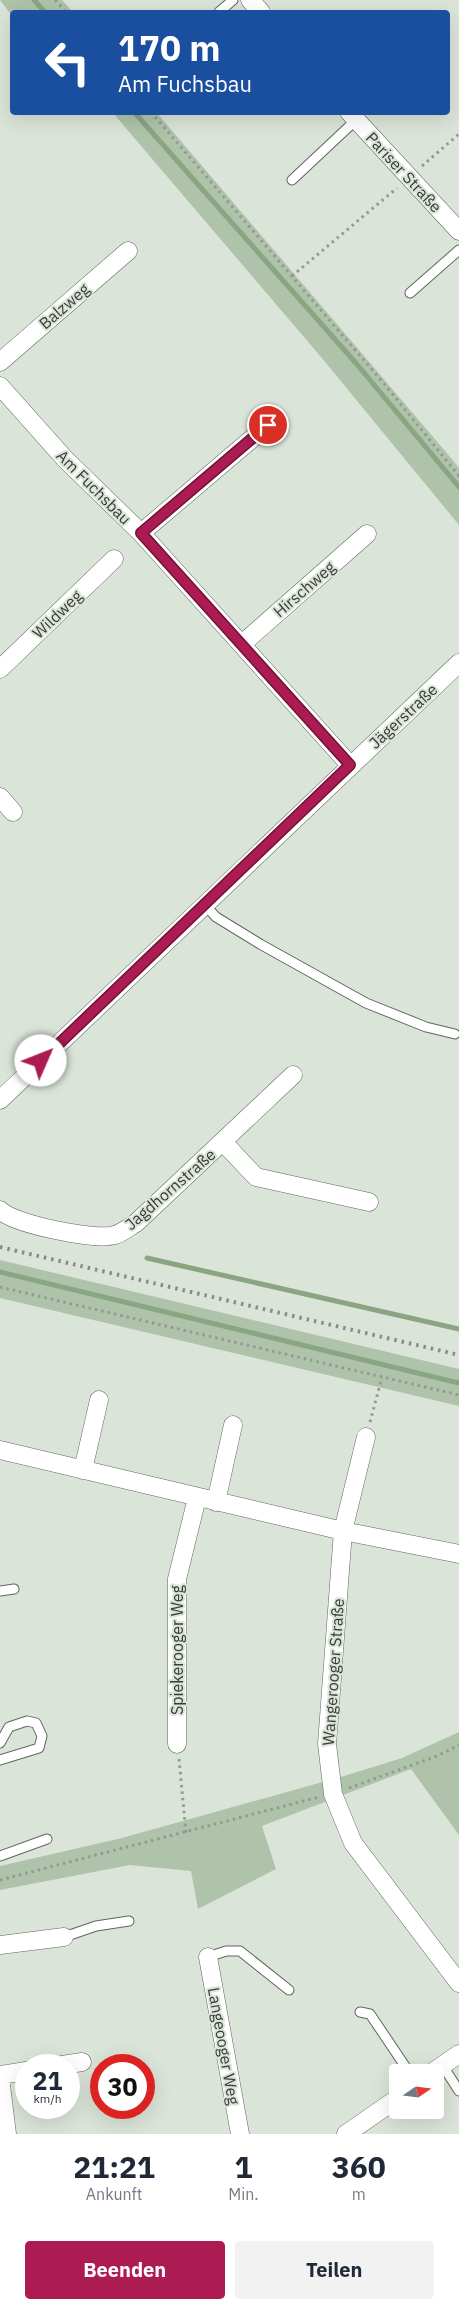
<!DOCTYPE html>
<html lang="de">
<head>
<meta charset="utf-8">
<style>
	:root { --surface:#fff; --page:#f2f2f3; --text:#1f2937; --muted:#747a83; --accent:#ac1b52 }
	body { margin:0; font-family:"IBM Plex Sans",sans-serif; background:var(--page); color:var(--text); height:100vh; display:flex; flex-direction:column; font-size:19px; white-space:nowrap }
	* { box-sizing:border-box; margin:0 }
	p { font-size:16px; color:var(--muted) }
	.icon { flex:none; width:28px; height:28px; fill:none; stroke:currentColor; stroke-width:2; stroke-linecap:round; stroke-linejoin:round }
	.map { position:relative; height:2134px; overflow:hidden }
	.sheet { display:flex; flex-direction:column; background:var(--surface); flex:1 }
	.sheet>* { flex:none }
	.top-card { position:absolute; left:10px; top:10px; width:440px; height:105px; border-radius:5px; box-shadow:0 5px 20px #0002; background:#1a4fa0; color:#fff; overflow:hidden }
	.needle { width:32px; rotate:76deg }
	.fabs { position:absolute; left:389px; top:2064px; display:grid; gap:10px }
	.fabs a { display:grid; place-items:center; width:55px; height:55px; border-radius:5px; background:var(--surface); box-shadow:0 5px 20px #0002; font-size:25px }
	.speed { position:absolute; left:15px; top:2054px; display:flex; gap:10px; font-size:25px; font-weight:700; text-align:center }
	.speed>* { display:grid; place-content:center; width:65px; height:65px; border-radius:50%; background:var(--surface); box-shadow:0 5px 20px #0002; line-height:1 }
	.speed small { font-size:12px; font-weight:400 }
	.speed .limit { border:8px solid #d22; background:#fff; color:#111 }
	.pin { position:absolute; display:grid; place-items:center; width:42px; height:42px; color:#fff; margin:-21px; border:2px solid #fff; border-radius:50%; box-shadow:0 1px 5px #0007 }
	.me { position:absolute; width:55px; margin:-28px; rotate:46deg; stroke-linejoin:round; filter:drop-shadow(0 0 4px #0008) }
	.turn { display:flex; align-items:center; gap:18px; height:105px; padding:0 25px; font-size:22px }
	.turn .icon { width:65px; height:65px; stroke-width:2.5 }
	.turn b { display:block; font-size:35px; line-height:42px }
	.eta { display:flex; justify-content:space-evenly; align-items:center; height:85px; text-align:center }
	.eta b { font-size:30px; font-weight:700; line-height:35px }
	.action { display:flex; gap:10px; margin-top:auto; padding:10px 25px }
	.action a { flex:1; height:58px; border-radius:5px; background:var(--accent); color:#fff; font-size:20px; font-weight:700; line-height:58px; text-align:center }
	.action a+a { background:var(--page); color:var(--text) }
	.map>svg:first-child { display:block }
	.green { fill:#afc3aa }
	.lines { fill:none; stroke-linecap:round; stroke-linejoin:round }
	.stream { stroke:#89a582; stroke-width:5 }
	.service-casing { stroke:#5f675c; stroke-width:11 }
	.minor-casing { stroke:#5f675c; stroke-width:19 }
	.path { stroke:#939a91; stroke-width:3; stroke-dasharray:2.5 4; stroke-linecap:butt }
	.service { stroke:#fff; stroke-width:9 }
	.minor { stroke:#fff; stroke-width:18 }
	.rail { stroke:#878d85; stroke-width:4; stroke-dasharray:2.5 5; stroke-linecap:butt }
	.route-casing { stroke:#701235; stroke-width:12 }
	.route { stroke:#ac1b52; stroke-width:9 }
	.labels { text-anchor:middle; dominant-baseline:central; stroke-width:4; stroke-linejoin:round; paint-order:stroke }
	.street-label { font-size:16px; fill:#383c37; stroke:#dbe4d8 }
</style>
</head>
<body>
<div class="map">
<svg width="459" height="2134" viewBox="0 0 459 2134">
	<rect width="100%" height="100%" fill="#dbe4d8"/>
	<path class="green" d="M0,0H62L73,12H12V16Z
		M113,113H157L451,458L459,468V525L321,357Z
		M0,1260L459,1369V1406L0,1298Z
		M459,1732V1835L411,1769L262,1826L276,1869L198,1909L191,1871L130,1865L0,1890V1866L122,1838L344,1776L402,1758Z"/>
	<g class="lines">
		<path class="stream" d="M34,0L45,12
			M134,112L355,362L459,487
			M147,1258L459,1329
			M0,1272L459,1383"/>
		<g class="service-casing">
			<path id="service" d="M219,12L233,0
				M292,180L356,120
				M410,293L459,250
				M204,904L216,917L260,944L366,1003L426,1027L455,1034
				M0,1591L14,1589
				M0,1743L9,1727L27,1721L36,1723L42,1736L39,1748L0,1760
				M0,1856L47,1839
				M64,1937L96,1926L129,1921
				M208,1957L226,1951H240L289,1990
				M360,2012L370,2014L409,2072
				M443,2066L459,2091"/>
		</g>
		<g class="minor-casing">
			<path id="minor" d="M250,0L261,12
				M349,112L459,231
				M0,362L128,251
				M0,386L65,459L141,533L350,765
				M141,533L268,425
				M242,644L367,534
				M0,669L114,559
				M0,797L13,812
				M0,1100L459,663
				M223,1142L256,1177L369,1202
				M0,1210C13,1224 96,1241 115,1235C122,1233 129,1227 136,1223L293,1075
				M366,1437L343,1531L459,1554
				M0,1450L343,1531L327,1744L333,1794L353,1843L459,1983
				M83,1470L99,1400
				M216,1502L233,1425
				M177,1744V1579L197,1498
				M0,1945L64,1937
				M208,1957L240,2134
				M62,2065L82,2062
				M433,2072L459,2054
				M0,2075L26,2071
				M0,2077L7,2134
				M346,2134L398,2098"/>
		</g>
		<path class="path" d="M55,0L66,12
			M151,112L386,386L459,476
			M422,166L459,134
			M292,276L397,188
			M0,1287L459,1395
			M370,1422L382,1377
			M179,1759L186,1833
			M349,1788L437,1756L459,1745
			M0,1880L319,1797"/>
		<use href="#service" class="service"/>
		<use href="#minor" class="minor"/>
		<path class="rail" d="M0,1247L459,1355"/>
	</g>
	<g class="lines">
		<g class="route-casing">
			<path id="route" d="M41,1061L350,765L141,533L268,425"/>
		</g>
		<use href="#route" class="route"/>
	</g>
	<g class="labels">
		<g class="street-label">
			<text transform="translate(404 172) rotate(47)">Pariser Straße</text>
			<text transform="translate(64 306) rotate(-41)">Balzweg</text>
			<text transform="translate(94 487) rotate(45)">Am Fuchsbau</text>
			<text transform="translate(304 589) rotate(-41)">Hirschweg</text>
			<text transform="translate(57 614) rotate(-44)">Wildweg</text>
			<text transform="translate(403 716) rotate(-43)">Jägerstraße</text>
			<text transform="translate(170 1189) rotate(-41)">Jagdhornstraße</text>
			<text transform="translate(177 1650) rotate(-90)">Spiekerooger Weg</text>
			<text transform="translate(333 1672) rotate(-86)">Wangerooger Straße</text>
			<text transform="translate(224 2046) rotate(80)">Langeooger Weg</text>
		</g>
	</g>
</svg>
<div class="fabs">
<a><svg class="needle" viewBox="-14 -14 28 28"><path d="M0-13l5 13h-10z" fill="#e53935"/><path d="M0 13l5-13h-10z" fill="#747a83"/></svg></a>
</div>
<div class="speed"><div>21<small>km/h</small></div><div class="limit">30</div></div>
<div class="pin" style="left:268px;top:425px;background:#d93025"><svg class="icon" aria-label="arrive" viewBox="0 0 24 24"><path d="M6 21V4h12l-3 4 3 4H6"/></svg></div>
<svg class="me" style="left:41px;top:1061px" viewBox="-20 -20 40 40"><circle r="19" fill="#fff"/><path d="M0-13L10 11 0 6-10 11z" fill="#ac1b52"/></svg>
<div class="top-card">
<div class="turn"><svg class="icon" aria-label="left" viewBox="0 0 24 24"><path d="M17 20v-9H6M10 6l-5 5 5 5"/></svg><div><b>170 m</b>Am Fuchsbau</div></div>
</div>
</div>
<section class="sheet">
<div class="eta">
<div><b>21:21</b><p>Ankunft</p></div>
<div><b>1</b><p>Min.</p></div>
<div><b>360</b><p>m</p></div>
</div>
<div class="action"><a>Beenden</a><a>Teilen</a></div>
</section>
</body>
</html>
